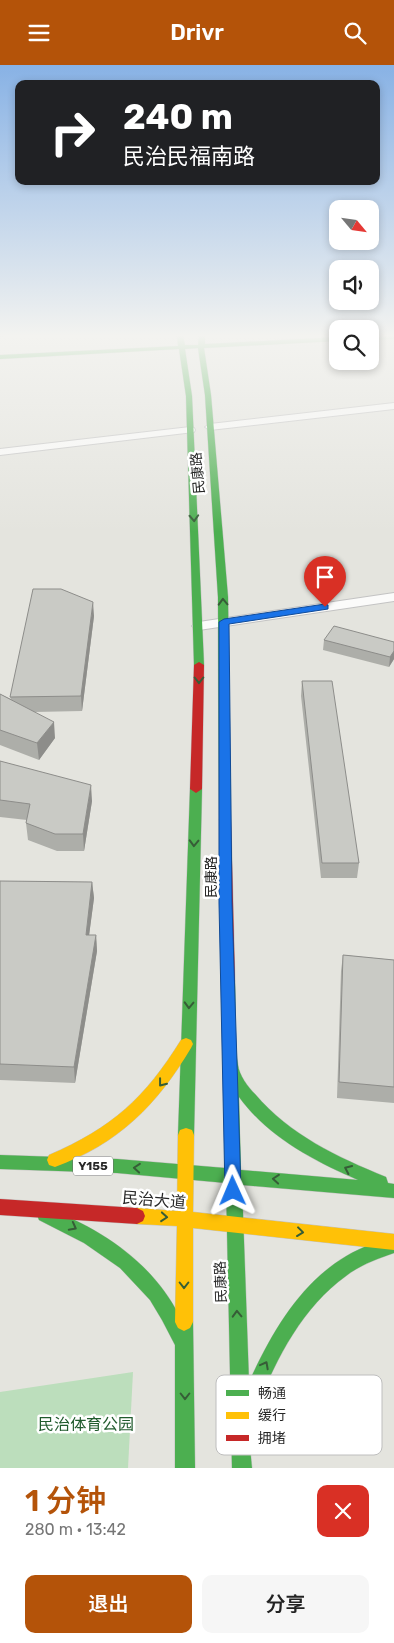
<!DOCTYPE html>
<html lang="zh">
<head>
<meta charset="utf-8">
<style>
	:root { --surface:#fff; --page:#f6f6f6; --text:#222; --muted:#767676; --accent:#b45309 }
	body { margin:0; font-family:Rubik,"Noto Sans SC",sans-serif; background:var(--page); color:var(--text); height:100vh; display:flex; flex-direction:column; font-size:19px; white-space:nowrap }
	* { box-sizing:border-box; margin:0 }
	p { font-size:16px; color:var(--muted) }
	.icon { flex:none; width:28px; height:28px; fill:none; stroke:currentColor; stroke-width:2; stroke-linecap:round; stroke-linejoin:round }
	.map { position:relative; height:1403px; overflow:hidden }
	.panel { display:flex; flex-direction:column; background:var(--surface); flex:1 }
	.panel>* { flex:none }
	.hud { position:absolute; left:15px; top:15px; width:365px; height:105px; border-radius:10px; box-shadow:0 2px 8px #0003; background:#202124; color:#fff; overflow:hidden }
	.needle { width:32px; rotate:119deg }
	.tools { position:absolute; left:329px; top:135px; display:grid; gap:10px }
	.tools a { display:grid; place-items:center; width:50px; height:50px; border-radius:10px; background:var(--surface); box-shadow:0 2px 8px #0003; font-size:25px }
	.pin { position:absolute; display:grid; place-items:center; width:42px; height:42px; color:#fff; margin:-51px -21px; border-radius:50% 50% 50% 0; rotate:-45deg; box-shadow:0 0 5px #0007 }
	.pin .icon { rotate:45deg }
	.me { position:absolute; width:55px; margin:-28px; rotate:359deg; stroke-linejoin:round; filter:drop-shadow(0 0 4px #0008) }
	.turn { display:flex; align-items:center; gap:18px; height:105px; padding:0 25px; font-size:22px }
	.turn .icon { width:65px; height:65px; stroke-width:2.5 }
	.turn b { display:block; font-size:35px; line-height:42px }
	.round { display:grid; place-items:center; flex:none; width:52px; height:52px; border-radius:10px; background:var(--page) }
	.overview { display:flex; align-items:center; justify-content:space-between; height:85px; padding:0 25px }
	h1 { font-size:30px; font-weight:600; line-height:38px; color:var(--accent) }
	.cta { display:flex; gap:10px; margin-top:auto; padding:10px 25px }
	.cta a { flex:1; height:58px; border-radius:10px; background:var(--accent); color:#fff; font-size:20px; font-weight:600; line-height:58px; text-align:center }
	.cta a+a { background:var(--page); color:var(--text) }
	header { display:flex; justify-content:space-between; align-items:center; height:65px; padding:0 25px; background:var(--accent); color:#fff; font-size:22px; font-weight:600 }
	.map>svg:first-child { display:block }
	.green { fill:#bcdebc }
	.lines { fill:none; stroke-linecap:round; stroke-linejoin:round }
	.street-casing { stroke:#c3c3c3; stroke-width:2 }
	.fast-casing { stroke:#c2c2c0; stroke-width:1 }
	.slow-casing { stroke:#c2c2c0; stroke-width:1 }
	.jam-casing { stroke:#c2c2c0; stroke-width:1 }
	.path { stroke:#c4c4c3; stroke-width:2; stroke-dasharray:2.5 1; stroke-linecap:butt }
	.street { fill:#fbfbfa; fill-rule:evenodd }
	.fast { fill:#4caf50; fill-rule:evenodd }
	.slow { fill:#ffc107; fill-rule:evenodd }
	.jam { fill:#c62828; fill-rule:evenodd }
	.wall { fill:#adaea9 }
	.shaded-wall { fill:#8d8d8a }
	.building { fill:#c9cac5; stroke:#8d8d8a }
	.oneway { stroke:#365d37 }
	.route { fill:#1a73e8; stroke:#114b97 }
	.labels { text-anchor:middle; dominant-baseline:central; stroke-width:5; stroke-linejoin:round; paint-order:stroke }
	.shield { fill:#fff; stroke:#686868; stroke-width:1 }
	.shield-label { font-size:12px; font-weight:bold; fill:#272727 }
	.street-label { font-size:14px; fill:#272727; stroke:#fff }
	.near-street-label { font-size:16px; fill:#272727; stroke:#fff }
	.near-park-label { font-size:16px; fill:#205b2d; stroke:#fff }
	.key { fill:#fff; stroke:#bebebe; stroke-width:1 }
	.key-label { font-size:14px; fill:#272727 }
</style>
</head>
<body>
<header><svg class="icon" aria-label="menu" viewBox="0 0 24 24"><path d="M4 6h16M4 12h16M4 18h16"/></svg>Drivr<svg class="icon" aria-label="search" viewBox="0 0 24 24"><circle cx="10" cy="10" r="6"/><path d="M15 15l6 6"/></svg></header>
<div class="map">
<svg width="394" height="1403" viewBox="0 0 394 1403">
	<rect width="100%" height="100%" fill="#e4e4de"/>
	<path class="green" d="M133,1307L128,1403H0V1327Z"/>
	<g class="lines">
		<g class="street-casing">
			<path id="street" d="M394,338V344L210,365L205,362L210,359Z
				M190,362L194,363L195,365L194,367L0,390V384Z
				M394,528V536L199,565L192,561L199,557Z"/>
		</g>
		<g class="fast-casing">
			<path id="fast" d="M177,271H183L185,280H198L199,271H205V279L338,272V276L204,283L211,330L228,532L231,755L225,759L219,755L218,532L205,330L198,283L185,284L192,331L204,600L199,603L194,600L186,331L179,284L0,294V290L178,281Z
				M370,271H394V274L370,275Z
				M196,720L202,724L194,1070L192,1075L186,1077L180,1075L178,1070L190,724Z
				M228,911L233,912L235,916C236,942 234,975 238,1000C239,1010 248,1022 255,1029C290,1070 337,1092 386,1112L388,1118L394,1119V1133L242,1120L249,1317C275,1260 310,1201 372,1179C379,1177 387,1173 394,1172V1188C377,1194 360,1200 346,1211C303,1242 277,1292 258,1340C256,1345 252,1352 250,1357C248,1364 251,1393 252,1403H232L226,1118L117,1108L0,1104V1090L117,1094L225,1103L221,916L223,912ZM239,1032C268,1072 314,1096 358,1115L241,1105Z
				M45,1142C101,1164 151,1196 179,1250L184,1248L190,1251L193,1257L195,1403H175V1280L162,1255L150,1235L120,1203L84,1178L39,1155L37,1150L39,1145Z"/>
		</g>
		<g class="slow-casing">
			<path id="slow" d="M186,973L191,975L193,979L191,983C157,1040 118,1079 55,1102L49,1100L47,1095L49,1090C112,1063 145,1033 181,975Z
				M186,1063L192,1065L194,1070L193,1147L394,1169V1185L193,1163V1257L190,1263L184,1266L178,1263L175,1257L177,1161L137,1159L131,1156L129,1151L131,1146L137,1143L177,1146L178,1070L180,1065Z"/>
		</g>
		<g class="jam-casing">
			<path id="jam" d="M199,597L204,600L202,724L196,728L190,724L194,600Z
				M225,751L231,755L235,916L233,920L228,921L223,920L221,916L219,755Z
				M0,1134L137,1143L143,1146L145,1151L143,1156L137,1159L0,1150Z"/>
		</g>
		<path class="path" d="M0,271H3"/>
		<use href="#street" class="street"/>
		<use href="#fast" class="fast"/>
		<use href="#slow" class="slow"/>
		<use href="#jam" class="jam"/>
	</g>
	<path class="wall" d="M94,551L82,646L34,647L55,673L39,695L0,680V629L11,634L10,632Z
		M324,575L394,577V594L389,602L323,585Z
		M302,616L359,798L357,813H321L301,631Z
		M0,696L92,736L84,786H57L28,775L26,758L27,755L0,752Z
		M0,816L92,817L94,833L89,870H96L97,886L75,1018L0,1015Z
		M343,890L394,895V1038L337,1033L341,906Z"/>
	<path class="shaded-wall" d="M93,537L94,551L82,646L81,631Z
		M394,586V594L389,602L390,592Z
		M54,657L55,673L39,695L37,678Z
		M91,720L92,736L84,786L83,769Z
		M92,817L94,833L87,886L86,870Z
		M96,870L97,886L75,1018L74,1002Z"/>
	<path class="building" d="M33,524H61L93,537L81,631L10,632Z
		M334,561L394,577V586L390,592L324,575Z
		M302,616H332L359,798H322Z
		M0,629L54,657L37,678L0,665Z
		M0,696L91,720L83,769H55L26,758L30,739L0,735Z
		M0,816L92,817L86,870H96L74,1002L0,999Z
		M343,890L394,895V1022L339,1017Z"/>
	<defs><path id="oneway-chevron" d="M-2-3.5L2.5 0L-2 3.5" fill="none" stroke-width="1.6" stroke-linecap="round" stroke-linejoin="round" transform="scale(1.25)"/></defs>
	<g class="oneway">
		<use href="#oneway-chevron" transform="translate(194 453) rotate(87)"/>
		<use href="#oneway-chevron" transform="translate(223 537) rotate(-92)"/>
		<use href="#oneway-chevron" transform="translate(199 615) rotate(90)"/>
		<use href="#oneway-chevron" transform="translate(194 778) rotate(92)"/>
		<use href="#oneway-chevron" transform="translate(189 940) rotate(92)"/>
		<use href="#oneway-chevron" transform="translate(162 1018) rotate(128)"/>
		<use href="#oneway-chevron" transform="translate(137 1103) rotate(-175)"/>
		<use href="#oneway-chevron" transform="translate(348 1104) rotate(-155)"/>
		<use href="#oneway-chevron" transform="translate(276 1114) rotate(-175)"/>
		<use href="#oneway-chevron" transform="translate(164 1152) rotate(5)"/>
		<use href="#oneway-chevron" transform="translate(73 1162) rotate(28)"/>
		<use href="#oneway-chevron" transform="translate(300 1167) rotate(7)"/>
		<use href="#oneway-chevron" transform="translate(184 1220) rotate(90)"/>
		<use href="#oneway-chevron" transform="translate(237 1249) rotate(-92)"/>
		<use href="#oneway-chevron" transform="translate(265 1300) rotate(-62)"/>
		<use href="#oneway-chevron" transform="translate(185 1331) rotate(90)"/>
	</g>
	<linearGradient id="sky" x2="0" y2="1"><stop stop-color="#88b2e5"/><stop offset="0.58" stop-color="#f3f3f0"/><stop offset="1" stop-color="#f3f3f0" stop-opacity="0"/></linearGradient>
	<rect width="394" height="467" fill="url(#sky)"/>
	<path class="route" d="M325,539L328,540V544L229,559L232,838L241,1126L239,1132L233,1134L227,1132L225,1126L219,838V557L224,554Z"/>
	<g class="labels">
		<rect class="shield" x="73" y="1091.5" width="40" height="19" rx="4"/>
		<g class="shield-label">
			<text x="93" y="1101">Y155</text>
		</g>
		<g class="street-label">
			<text transform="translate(198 408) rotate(-95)">民康路</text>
			<text transform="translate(211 812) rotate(-90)">民康路</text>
			<text transform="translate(221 1217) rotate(-92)">民康路</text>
		</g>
		<g class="near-street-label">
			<text transform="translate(154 1135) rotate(5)">民治大道</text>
		</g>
		<g class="near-park-label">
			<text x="86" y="1359">民治体育公园</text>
		</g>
	</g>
	<rect x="216" y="1310" width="166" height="80" rx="8" class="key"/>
	<rect x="226" y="1325" width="23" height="6" fill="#4caf50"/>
	<rect x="226" y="1347" width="23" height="7" fill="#ffc107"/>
	<rect x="226" y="1370" width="23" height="6" fill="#c62828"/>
	<g class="key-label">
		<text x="258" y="1333">畅通</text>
		<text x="258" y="1355">缓行</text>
		<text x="258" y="1378">拥堵</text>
	</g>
</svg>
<div class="tools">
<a><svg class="needle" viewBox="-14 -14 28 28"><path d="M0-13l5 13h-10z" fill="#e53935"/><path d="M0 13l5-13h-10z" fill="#767676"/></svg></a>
<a><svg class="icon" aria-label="sound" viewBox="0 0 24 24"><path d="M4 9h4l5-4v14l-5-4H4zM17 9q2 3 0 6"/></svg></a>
<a><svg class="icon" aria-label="search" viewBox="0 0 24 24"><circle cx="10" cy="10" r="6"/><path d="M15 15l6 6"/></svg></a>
</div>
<div class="pin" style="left:325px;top:542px;background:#d93025"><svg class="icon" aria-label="arrive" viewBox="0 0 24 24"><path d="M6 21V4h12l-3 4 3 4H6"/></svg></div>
<svg class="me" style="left:233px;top:1126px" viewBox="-20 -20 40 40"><path d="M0-17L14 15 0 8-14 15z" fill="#1a73e8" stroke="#fff" stroke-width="4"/></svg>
<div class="hud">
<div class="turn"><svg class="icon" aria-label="right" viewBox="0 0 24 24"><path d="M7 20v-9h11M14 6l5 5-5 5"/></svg><div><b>240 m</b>民治民福南路</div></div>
</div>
</div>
<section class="panel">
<div class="overview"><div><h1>1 分钟</h1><p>280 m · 13:42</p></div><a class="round" style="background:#d93025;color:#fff"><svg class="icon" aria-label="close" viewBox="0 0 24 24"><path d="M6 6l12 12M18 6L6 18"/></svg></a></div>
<div class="cta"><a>退出</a><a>分享</a></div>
</section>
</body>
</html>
